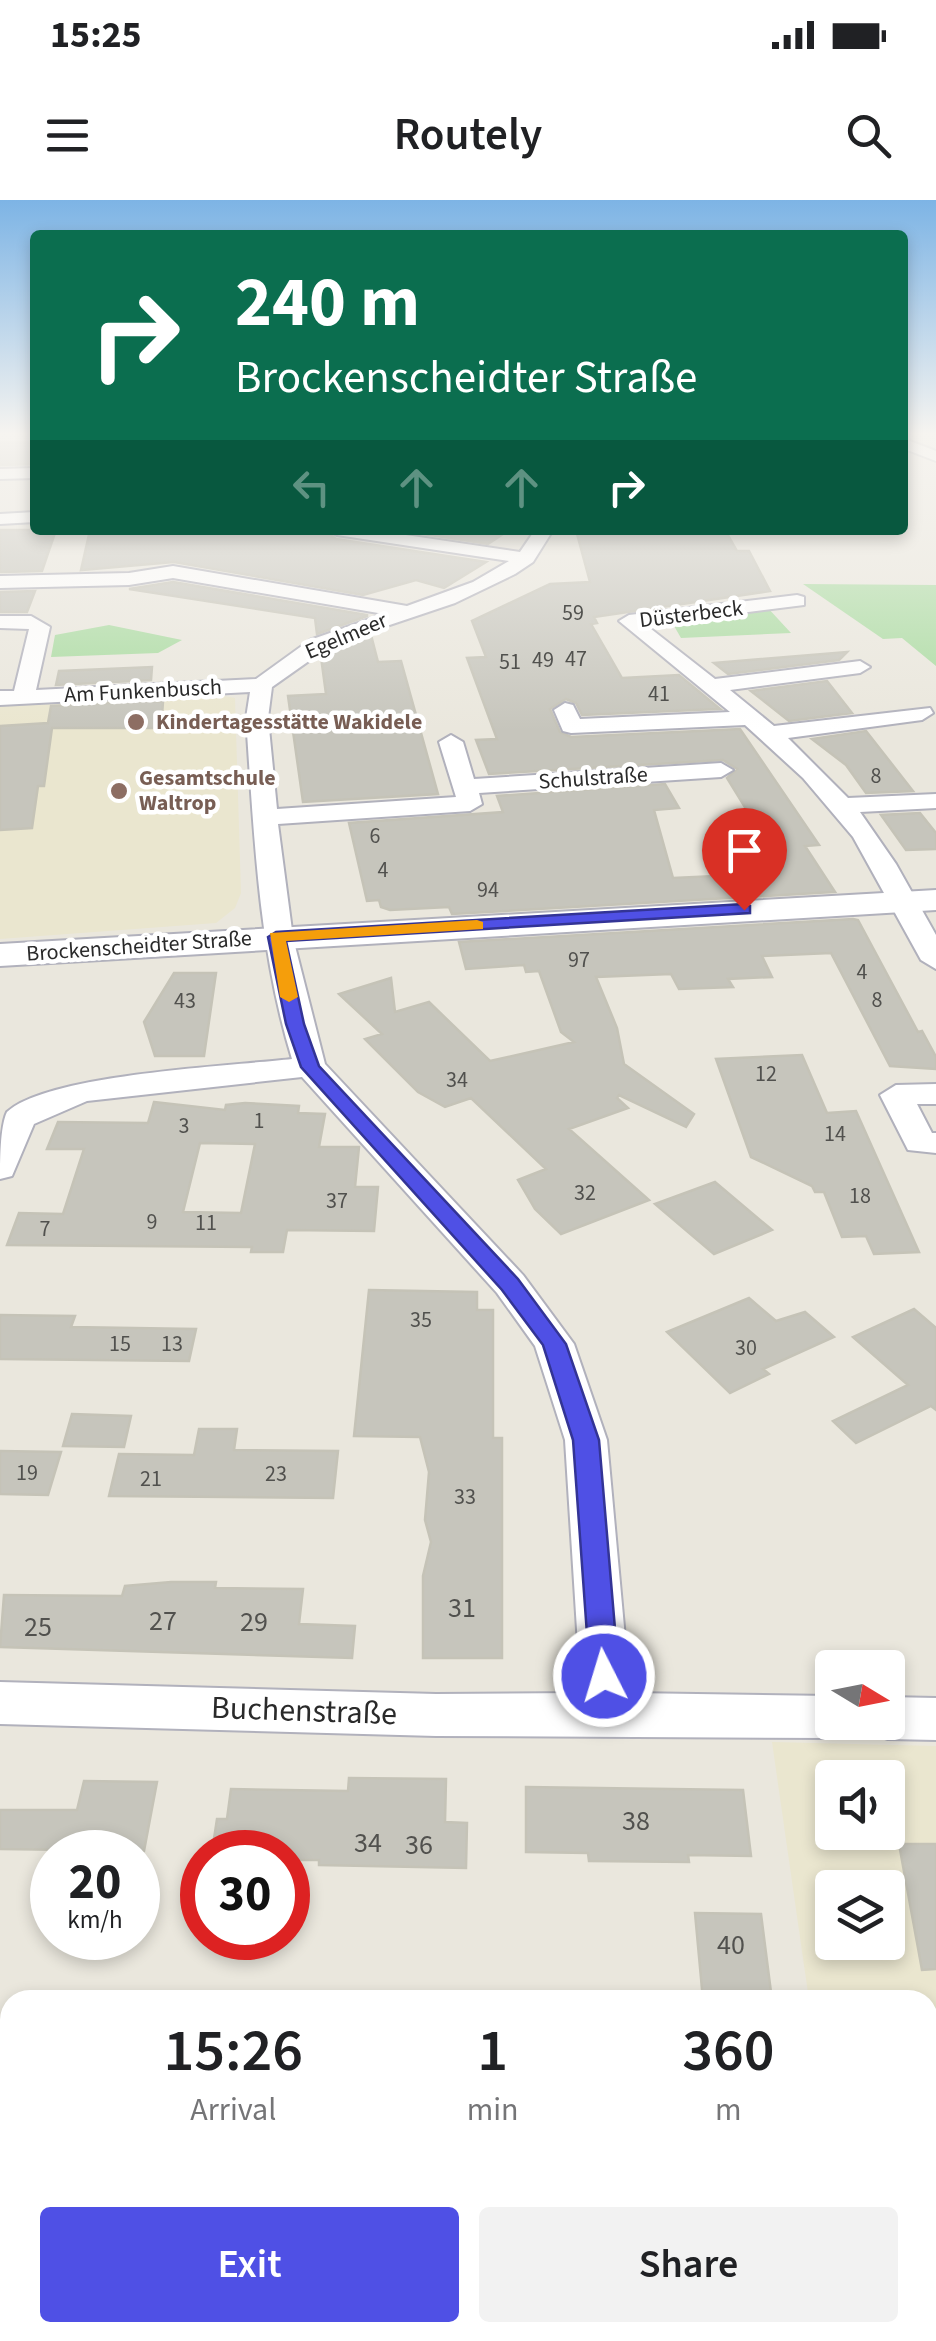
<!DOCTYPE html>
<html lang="en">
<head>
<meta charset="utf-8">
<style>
	:root { --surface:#fff; --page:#f2f2f2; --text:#202124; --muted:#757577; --accent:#4f50e5 }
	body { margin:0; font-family:"Source Sans 3",sans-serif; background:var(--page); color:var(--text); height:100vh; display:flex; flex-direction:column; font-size:38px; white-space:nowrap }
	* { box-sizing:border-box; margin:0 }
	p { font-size:32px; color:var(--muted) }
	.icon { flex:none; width:55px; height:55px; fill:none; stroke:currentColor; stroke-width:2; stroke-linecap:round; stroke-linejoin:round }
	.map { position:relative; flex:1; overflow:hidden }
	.panel { position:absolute; left:0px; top:1790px; width:938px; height:352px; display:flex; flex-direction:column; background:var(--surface); border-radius:30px 30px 0 0; box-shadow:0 5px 15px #0003 }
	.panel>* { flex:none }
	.top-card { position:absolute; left:30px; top:30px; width:878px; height:305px; border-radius:10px; box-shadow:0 5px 15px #0003; background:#0b6e4f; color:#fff; overflow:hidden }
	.needle { width:65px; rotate:100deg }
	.tools { position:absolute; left:815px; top:1450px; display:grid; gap:20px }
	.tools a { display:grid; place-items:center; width:90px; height:90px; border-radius:10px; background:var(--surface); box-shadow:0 5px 15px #0003; font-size:50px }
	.speed { position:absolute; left:30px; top:1630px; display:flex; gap:20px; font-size:50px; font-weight:700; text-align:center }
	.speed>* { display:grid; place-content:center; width:130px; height:130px; border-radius:50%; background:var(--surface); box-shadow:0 5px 15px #0003; line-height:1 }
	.speed small { font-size:25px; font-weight:400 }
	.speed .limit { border:15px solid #d22; background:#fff; color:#111 }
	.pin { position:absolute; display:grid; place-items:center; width:85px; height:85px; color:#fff; margin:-102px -42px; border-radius:50% 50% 50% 0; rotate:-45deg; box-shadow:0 0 10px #0007 }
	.pin .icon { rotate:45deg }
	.me { position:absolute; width:110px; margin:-55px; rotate:355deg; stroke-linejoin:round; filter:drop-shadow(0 0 8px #0008) }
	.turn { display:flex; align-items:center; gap:35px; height:210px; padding:0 40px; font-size:45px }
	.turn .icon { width:130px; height:130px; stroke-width:2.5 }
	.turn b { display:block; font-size:70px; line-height:85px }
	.lanes { display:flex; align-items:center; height:95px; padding:0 40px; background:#0003; justify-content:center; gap:50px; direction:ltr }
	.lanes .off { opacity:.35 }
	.eta { display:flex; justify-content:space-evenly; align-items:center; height:170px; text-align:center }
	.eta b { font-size:60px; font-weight:600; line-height:70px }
	.cta { display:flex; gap:20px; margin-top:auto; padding:20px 40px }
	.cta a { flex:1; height:115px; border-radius:10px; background:var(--accent); color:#fff; font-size:40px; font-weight:600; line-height:115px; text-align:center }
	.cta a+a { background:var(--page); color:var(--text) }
	.status { display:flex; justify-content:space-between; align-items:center; height:70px; padding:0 50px; background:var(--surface); direction:ltr }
	.status svg { height:28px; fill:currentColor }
	header { display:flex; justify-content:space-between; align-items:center; height:130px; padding:0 40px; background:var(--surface); font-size:45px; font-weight:600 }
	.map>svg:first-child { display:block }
	.education { fill:#eae6cf; fill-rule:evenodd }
	.green { fill:#a9dba0 }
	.building { fill:#c6c5bc; stroke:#c5c3b7; stroke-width:2.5; fill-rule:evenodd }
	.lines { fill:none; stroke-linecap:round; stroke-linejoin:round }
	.minor-casing { stroke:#b1b1bc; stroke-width:4 }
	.tertiary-casing { stroke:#b1b1bc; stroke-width:4 }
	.minor { fill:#fff; fill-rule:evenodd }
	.tertiary { fill:#fff; fill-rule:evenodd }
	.route { fill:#4f50e5; stroke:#333495; stroke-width:2.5 }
	.slow { fill:#f59e0b }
	.education-dot { fill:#8d6e63; stroke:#fff; stroke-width:4 }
	.labels { text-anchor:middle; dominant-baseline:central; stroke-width:9; stroke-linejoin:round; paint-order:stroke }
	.number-label { font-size:22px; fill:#51514e }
	.far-street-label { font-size:22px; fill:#2a2a2a; stroke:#fff }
	.far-education-label { font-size:22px; font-weight:bold; fill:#785e54; stroke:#fff; text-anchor:start }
	.near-number-label { font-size:28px; fill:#51514e }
	.near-street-label { font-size:32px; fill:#2a2a2a; stroke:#fff }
</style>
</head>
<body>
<div class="status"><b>15:25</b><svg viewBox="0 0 49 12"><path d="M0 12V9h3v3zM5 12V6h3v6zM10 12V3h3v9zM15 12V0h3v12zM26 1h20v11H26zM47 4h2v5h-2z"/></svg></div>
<header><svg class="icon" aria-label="menu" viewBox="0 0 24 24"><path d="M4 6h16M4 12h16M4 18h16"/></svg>Routely<svg class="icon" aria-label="search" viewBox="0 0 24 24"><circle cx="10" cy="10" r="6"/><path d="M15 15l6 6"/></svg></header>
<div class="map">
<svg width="936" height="2141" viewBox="0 0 936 2141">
	<rect width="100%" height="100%" fill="#eae7dd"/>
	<path class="education" d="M213,494L235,498L241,693L235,708L216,723L0,739V503Z
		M772,1542L936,1546V1941H928V1800H809ZM832,1578H888V1632H832ZM832,1688H888V1742H832Z"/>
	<path class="green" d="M803,384L936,385V466L902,438L883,439Z
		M767,407L791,433L681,438L670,419Z
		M109,425L182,440L158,453L51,457L55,435Z"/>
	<path class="building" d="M0,242H35V264L0,265Z
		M0,330H56L42,371L0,372Z
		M90,330H324L336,339L486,362L444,388L416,380L363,395L174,362L81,370Z
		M398,330H457L500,336L488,344Z
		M576,330H725L737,351H749L770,391L594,417L597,423L591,424L622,478L679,475L720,509L582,515L576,503L566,499L550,509L560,532L571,537L740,529L819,645L805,646L835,692L452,714L449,707L390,710L381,707L379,700L367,701L349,623L503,612L497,596L665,584L679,608L654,610L673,678L778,673L763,648H770L727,578L737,569L723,560L489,574L476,540L497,539L467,458L486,457L472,421L550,384L590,382Z
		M173,382L367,415V416L317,434L315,418L129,389Z
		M35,391L27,412H0V392Z
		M371,435L378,462L401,461L438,594L303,602L288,496L326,494L321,457Z
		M847,452L839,460L728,474L714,463Z
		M152,467L151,480L56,485L59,471Z
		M827,481L852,513L789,521L751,491Z
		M149,501L163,502L161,528H52L44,586H38L32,628L0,630V526L48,523L51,506Z
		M866,531L913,591L866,593L846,565L812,539Z
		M920,613L936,633V649L906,650L881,615Z
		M853,719L858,720L918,832L922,831L936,857V869L890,866L831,753L762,756L772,777L728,779L733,787L679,789L671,774L596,777L617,828L624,864L694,914L686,927L619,895L617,898L628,908L569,929L649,1000L561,1034L535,1009L518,980L546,969L471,898L445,907L418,892L365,839L382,834L339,794L391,778L395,812L429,802L490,861L574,842L561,832L539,771L526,772L524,765L466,769L459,742Z
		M174,773H216L204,856H155L144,822Z
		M802,855L827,913L856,911L919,1052L874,1054L866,1036L842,1037L824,992H815L812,986L751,957L716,859Z
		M154,902L225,910L226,905L245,903L299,906L298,913L325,914L319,947H359L355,987H378L374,1031L287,1030L283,1052H251L252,1047L7,1045L19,1013L63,1014L84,949H47L58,922L148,923ZM200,943L255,944L241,1013L183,1012Z
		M715,982L772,1030L714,1054L655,1004Z
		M369,1090L477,1092V1110H493V1238H502V1458H423V1376L431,1342L425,1320L429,1272L420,1237L354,1236Z
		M749,1098L776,1121L805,1112L834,1137L763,1169L769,1174L730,1193L667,1132Z
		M914,1109L936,1128V1210L931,1206L856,1243L833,1221L908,1185L853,1137Z
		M0,1115L75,1116L71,1127L196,1129L189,1161L0,1159Z
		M72,1214L131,1216L124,1247L63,1246Z
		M199,1229H237L234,1250L338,1251L333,1298L109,1296L119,1254L194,1255Z
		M0,1251L61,1252L48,1295L0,1294Z
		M171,1382H216L215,1388L303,1389L299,1424L355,1426L352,1458L0,1447L4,1395L122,1396L125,1386Z
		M349,1578L446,1579L445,1622L467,1623L466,1668L319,1665V1660H288V1652H212L217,1619H227L231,1589L348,1591Z
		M84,1581L157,1582L144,1651L0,1649V1610H77Z
		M526,1587L743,1590L751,1656L688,1655L689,1662L589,1661L588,1653L526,1652Z
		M899,1644H936V1769L922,1770Z
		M695,1713L761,1714L772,1800H703Z"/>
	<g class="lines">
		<g class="minor-casing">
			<path id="minor" d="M902,238L936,251V261L902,248Z
				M35,268V278L0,279V269Z
				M35,312V322L0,324V314Z
				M328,330H372L520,352L535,330H553L533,362L515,374L455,403L333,444L272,487L268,518L277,609L456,597L439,542L451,535L463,542L474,579L721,563L733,570L721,577L479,593L482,604L470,611L278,624L293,738L325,864L523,1075L574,1144L607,1240L630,1493L832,1496V1522H854L850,1532L832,1538L436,1536L0,1524V1482L436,1494L581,1493L565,1240L535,1146L497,1093L302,877L87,901L34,924L12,976L0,979C0,962 0,926 7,912C48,874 231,866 292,859C258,748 254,633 246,518L250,492L0,505V491H14L29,429L0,428V416H31L50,427L36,490L256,479L310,440L384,414L173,378L129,385L0,388V376L129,373L173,366L407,406L473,382L509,361L337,335Z
				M797,395L804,397V405L646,425L715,479L860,461L870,467L860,473L730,490L774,526L930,508L933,513L922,520L788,538L848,598L936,594V608L860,612L896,664L936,735V769L921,760L853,637L803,578L745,525L571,533L563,531L554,510L565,503L573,505L580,519L730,512L619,421L629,415Z
				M936,884V904H917L932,933H936V953L908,950L880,895L896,885Z
				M888,1497L936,1498V1540L888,1539L870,1533L865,1522H888Z"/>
		</g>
		<g class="tertiary-casing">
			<path id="tertiary" d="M936,690V710L0,766V744Z"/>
		</g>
		<use href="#minor" class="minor"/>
		<use href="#tertiary" class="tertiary"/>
	</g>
	<linearGradient id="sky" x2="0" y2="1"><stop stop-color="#7db4e5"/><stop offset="0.44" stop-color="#f6f4f0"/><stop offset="1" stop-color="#f6f4f0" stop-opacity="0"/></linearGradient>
	<rect width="936" height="531" fill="url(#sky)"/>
	<path class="route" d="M744,704L750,706V713L286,741L304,824L319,866L518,1079L566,1144L599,1240L619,1476L615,1485L604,1489L594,1485L590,1476L573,1240L543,1145L502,1090L301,867L286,824L268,737L276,732Z"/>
	<path class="slow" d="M477,720L483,722V729L286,741L298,797L289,802L280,797L270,733Z"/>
	<g class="education-dot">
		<circle cx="136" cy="522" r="10"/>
		<circle cx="119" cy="591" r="10"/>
	</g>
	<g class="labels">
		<g class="number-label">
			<text x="573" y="413">59</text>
			<text x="576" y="459">47</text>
			<text x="543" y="460">49</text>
			<text x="510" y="462">51</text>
			<text x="659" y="494">41</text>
			<text x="876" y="576">8</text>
			<text x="375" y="636">6</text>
			<text x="383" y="670">4</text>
			<text x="488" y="690">94</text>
			<text x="579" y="760">97</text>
			<text x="862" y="772">4</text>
			<text x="877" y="800">8</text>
			<text x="185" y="801">43</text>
			<text x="766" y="874">12</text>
			<text x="457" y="880">34</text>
			<text x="259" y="921">1</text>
			<text x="184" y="926">3</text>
			<text x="835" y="934">14</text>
			<text x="585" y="993">32</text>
			<text x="860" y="996">18</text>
			<text x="337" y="1001">37</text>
			<text x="152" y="1022">9</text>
			<text x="206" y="1023">11</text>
			<text x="45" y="1029">7</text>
			<text x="421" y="1120">35</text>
			<text x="120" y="1144">15</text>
			<text x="172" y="1144">13</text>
			<text x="746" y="1148">30</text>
			<text x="27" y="1273">19</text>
			<text x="276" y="1274">23</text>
			<text x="151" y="1279">21</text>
			<text x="465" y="1297">33</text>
		</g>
		<g class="far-street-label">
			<text transform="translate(691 414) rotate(-7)">Düsterbeck</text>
			<text transform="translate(346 436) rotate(-23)">Egelmeer</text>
			<text transform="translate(143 491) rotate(-3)">Am Funkenbusch</text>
			<text transform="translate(593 578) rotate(-4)">Schulstraße</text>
			<text transform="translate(139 746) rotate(-4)">Brockenscheidter Straße</text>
		</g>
		<g class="far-education-label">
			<text x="156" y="522">Kindertagesstätte Wakidele</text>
			<text x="139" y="578">Gesamtschule<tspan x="139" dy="25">Waltrop</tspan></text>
		</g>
		<g class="near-number-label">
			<text x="462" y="1408">31</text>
			<text x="163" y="1421">27</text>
			<text x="254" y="1422">29</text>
			<text x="38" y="1427">25</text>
			<text x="636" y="1621">38</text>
			<text x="368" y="1643">34</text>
			<text x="419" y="1645">36</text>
			<text x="731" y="1745">40</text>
		</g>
		<g class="near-street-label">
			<text transform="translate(304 1511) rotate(2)">Buchenstraße</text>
		</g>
	</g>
</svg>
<div class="tools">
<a><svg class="needle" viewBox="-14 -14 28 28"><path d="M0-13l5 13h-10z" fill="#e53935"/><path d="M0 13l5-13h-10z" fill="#757577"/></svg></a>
<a><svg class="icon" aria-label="sound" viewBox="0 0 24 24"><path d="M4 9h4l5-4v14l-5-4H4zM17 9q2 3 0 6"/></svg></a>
<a><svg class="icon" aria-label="layers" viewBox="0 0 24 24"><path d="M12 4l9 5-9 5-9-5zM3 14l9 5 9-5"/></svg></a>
</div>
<div class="speed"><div>20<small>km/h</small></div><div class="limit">30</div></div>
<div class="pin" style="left:744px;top:710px;background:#d93025"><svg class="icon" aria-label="arrive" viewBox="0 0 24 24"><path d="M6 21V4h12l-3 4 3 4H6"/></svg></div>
<svg class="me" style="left:604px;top:1476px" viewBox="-20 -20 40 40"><circle r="17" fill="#4f50e5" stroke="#fff" stroke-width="3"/><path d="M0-11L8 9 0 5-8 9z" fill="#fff"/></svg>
<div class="top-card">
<div class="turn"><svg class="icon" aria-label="right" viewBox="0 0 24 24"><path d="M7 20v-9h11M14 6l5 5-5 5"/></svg><div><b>240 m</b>Brockenscheidter Straße</div></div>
<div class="lanes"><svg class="icon off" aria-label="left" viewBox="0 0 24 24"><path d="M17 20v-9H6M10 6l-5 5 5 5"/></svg><svg class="icon off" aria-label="ahead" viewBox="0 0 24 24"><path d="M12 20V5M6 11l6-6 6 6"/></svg><svg class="icon off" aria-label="ahead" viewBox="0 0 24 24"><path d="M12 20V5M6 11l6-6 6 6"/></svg><svg class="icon" aria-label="right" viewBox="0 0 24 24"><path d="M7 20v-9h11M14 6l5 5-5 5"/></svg></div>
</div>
<section class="panel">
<div class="eta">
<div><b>15:26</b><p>Arrival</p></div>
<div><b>1</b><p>min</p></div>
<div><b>360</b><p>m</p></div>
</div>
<div class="cta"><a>Exit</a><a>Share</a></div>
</section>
</div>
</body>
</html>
